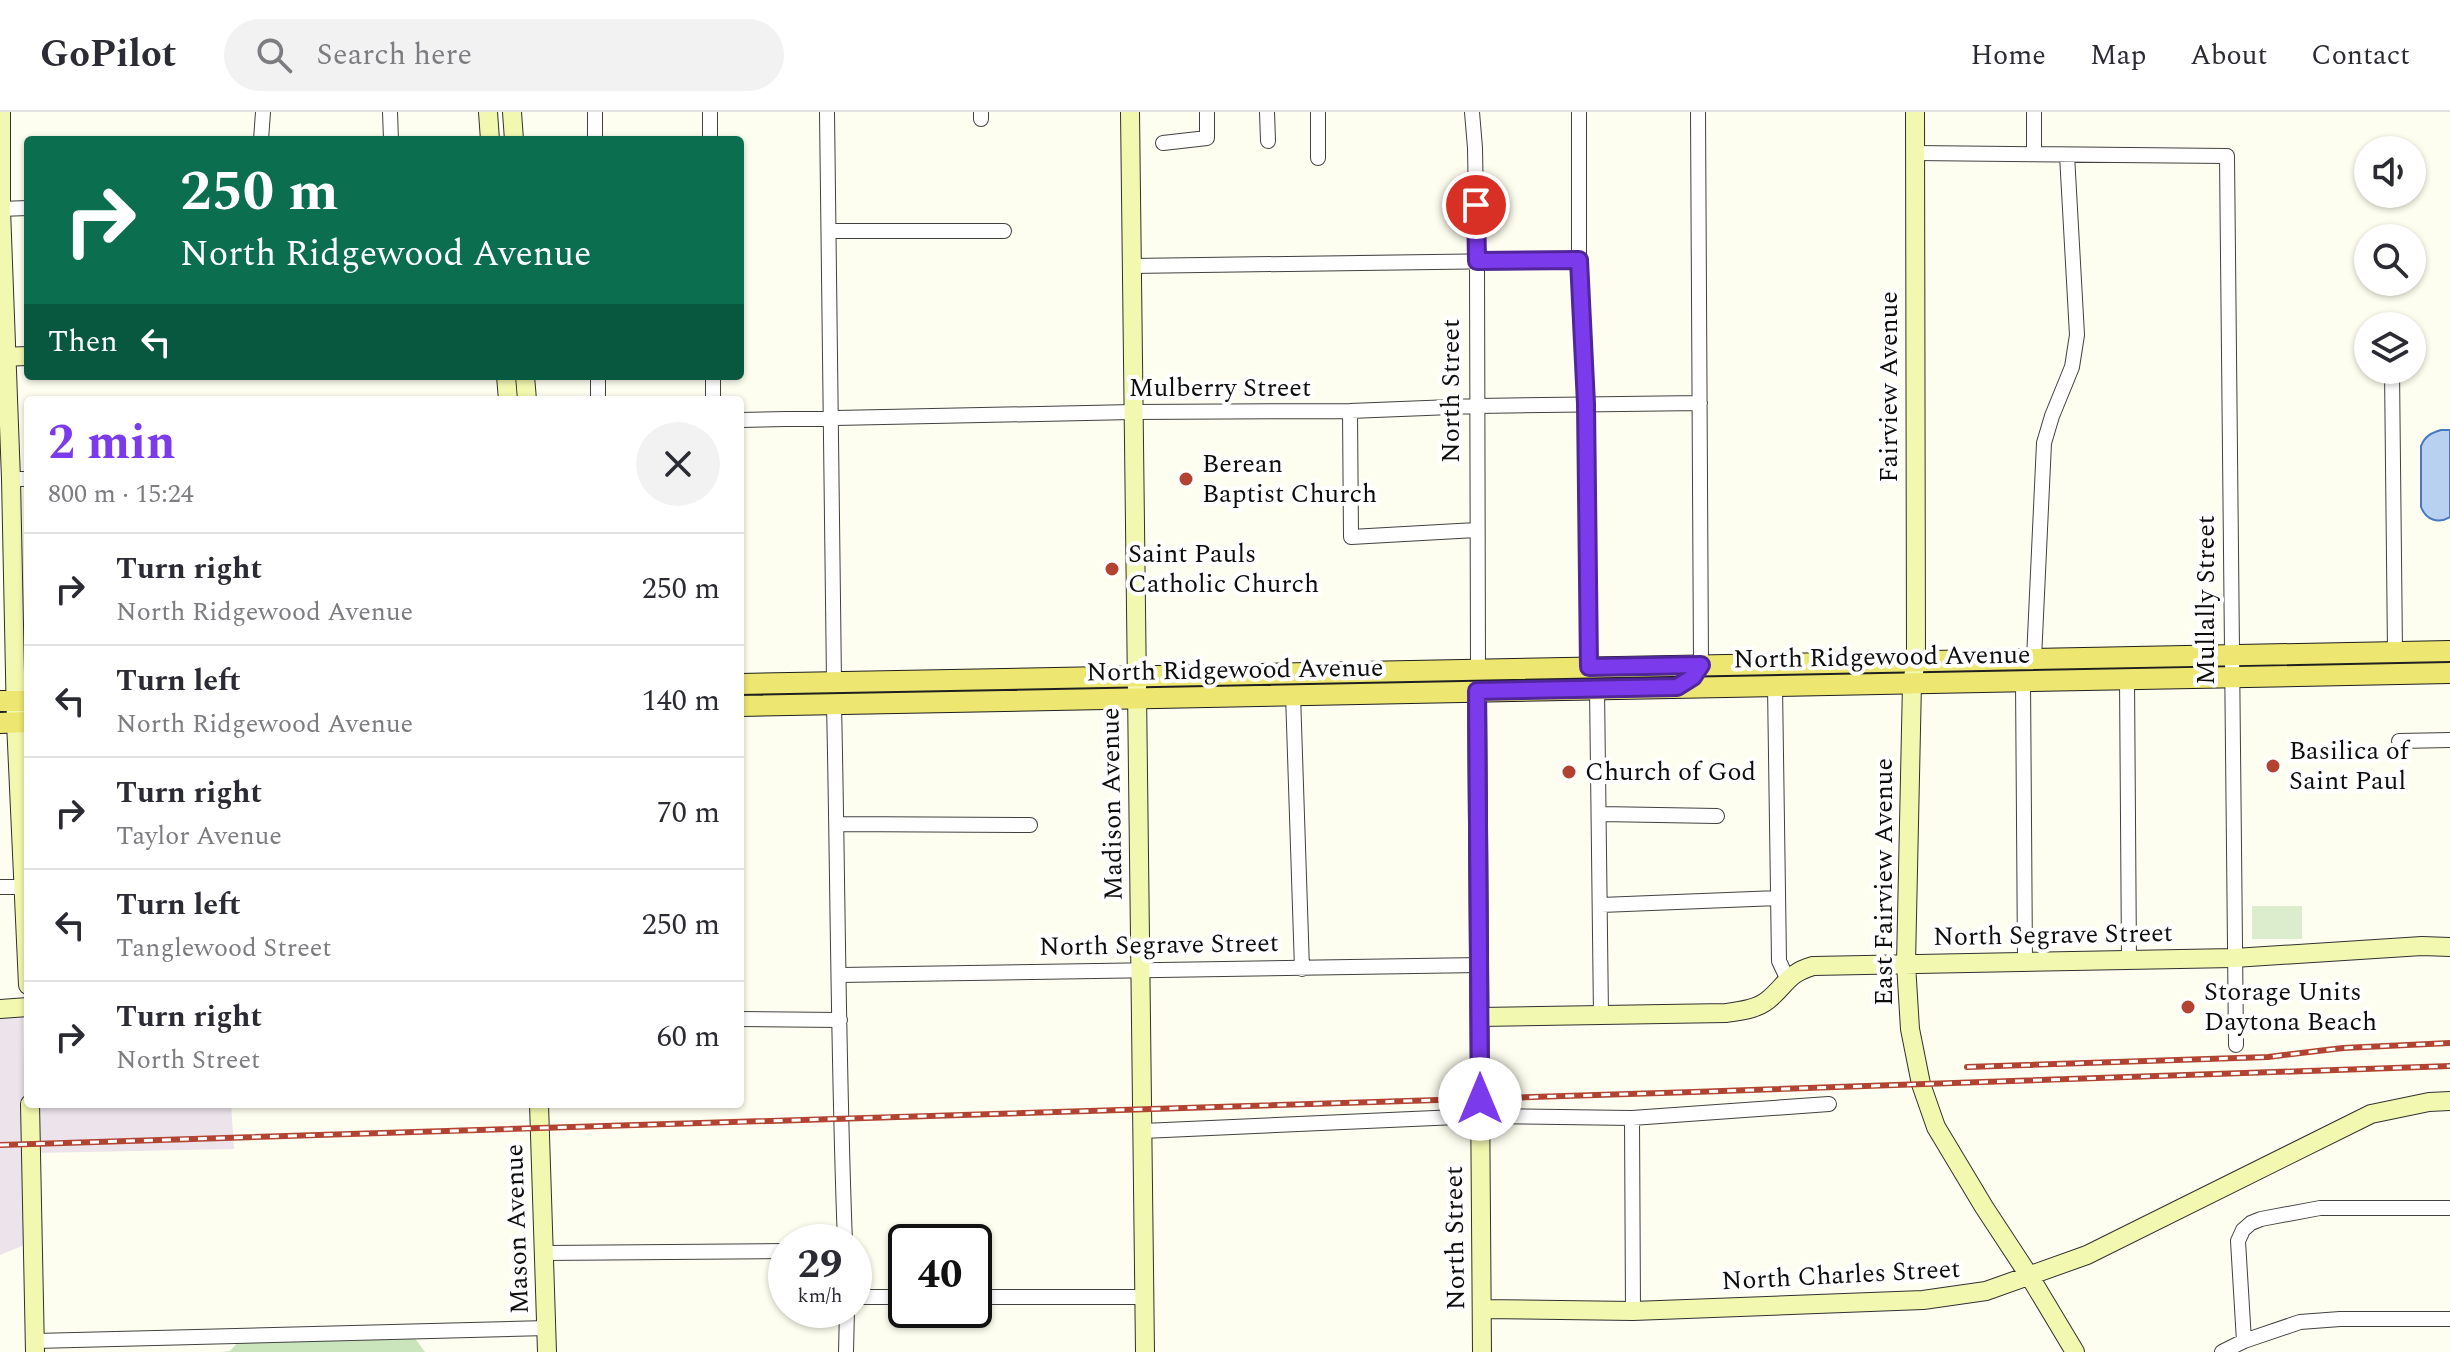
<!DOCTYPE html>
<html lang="en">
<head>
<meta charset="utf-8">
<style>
	:root { --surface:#fff; --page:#f2f2f3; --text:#2b2b33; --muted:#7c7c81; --line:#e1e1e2; --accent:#7c3aed }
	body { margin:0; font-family:Spectral,serif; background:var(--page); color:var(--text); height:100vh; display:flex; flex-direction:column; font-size:30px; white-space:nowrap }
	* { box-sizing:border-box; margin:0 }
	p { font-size:26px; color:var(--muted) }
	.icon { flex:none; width:44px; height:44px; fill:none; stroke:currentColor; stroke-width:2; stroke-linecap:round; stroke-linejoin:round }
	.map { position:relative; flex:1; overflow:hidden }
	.panel { position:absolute; left:24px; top:284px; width:720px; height:712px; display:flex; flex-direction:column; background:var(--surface); border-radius:8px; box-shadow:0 2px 6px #0004 }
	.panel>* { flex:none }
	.guide { position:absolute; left:24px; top:24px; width:720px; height:244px; border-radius:8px; box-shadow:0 2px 6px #0004; background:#0b6e4f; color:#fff; overflow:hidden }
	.buttons { position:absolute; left:2354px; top:24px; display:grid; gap:16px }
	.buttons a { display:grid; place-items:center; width:72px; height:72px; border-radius:50%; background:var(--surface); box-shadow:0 2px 6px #0004; font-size:40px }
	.speed { position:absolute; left:768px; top:1112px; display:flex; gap:16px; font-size:40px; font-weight:700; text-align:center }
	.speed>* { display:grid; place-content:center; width:104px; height:104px; border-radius:50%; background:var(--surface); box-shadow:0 2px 6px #0004; line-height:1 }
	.speed small { font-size:20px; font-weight:400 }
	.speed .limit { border:4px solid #111; border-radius:12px; background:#fff; color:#111 }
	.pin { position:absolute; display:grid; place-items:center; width:68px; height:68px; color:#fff; margin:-34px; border:4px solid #fff; border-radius:50%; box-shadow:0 2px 8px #0007 }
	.me { position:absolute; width:88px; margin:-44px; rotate:0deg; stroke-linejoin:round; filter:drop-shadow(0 0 6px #0008) }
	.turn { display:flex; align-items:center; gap:28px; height:168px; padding:0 24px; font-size:36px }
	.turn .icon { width:104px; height:104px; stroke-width:2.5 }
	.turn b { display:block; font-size:56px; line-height:68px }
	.then { display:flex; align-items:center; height:76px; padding:0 24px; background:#0003; gap:16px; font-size:30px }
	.round { display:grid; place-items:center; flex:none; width:84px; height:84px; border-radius:42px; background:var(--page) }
	.headline { display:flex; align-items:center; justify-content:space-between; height:136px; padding:0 24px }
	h1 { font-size:48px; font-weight:700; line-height:60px; color:var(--accent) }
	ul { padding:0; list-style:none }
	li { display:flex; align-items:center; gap:24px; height:112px; padding:0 24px; border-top:2px solid var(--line) }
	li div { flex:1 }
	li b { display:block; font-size:30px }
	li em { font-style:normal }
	header { display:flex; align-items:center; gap:48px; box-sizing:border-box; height:112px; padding:0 40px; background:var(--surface); border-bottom:2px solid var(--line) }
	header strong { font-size:38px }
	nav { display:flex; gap:44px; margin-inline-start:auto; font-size:28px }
	.search { width:560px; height:72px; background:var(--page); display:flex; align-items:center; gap:20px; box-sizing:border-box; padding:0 28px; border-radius:44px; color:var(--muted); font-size:30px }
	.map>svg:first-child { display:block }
	.industrial { fill:#ece3eb }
	.green { fill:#cae5bc }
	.pitch { fill:#dcedcd }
	.water { fill:#b9d1f1; stroke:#4679c2; stroke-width:2 }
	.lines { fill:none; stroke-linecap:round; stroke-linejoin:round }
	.street-casing { stroke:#414141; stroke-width:16 }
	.secondary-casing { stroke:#303030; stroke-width:20 }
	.primary-casing { stroke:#1f1f1f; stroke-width:22 }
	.street { stroke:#fff; stroke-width:14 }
	.secondary { stroke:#f3f8b0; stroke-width:18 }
	.primary { stroke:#ede671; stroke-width:20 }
	.rail-casing { stroke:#b24331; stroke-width:6 }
	.rail { stroke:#fff; stroke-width:3; stroke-dasharray:9; stroke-linecap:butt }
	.route-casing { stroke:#51269a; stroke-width:20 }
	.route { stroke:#7c3aed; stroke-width:14 }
	.poi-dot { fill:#b24331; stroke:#fff; stroke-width:3 }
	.labels { text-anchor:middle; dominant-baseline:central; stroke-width:8; stroke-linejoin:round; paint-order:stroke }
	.street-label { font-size:26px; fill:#0e0e0e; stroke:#fff }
	.poi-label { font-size:26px; fill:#0e0e0e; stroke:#fff; text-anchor:start }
</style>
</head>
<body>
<header>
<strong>GoPilot</strong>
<div class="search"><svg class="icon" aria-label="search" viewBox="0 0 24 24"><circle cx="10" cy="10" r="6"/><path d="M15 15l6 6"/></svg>Search here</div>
<nav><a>Home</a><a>Map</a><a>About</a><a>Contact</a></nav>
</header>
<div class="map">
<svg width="2450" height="1240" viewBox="0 0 2450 1240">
	<rect width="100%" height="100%" fill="#fefef0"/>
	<path class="industrial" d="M23,901L27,1132L0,1143V902Z
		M36,992H231L234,1037L37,1041Z"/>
	<path class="green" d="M414,1225L425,1240H222L230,1239L239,1229Z"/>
	<path class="pitch" d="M2252,794H2302V827H2252Z"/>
	<path class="water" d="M2441,318H2450V405C2438,412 2426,408 2421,395V334C2425,324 2431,321 2441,318Z"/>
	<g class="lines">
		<g class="street-casing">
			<path id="street" d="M390,0L391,28
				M595,0V28
				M710,0V28
				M827,0L834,570
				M981,0V7
				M1267,0L1268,29
				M1318,0V46
				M1472,0L1475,36L1477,149L1478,558
				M1579,0V148L1586,292L1589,555
				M1698,0L1701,553
				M261,28L263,0
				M1163,31L1207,26V0
				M1915,41L2227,44L2236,933
				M2034,41V0
				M0,97L28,96
				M830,119H1004
				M1131,154L1579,148
				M2392,258L2395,540
				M598,264V288
				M713,264V288
				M1350,299L1351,425L1476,418
				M740,308L1133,300L1350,299L1477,294L1700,291
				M11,367H28
				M2034,547L2044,331L2052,304L2072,255L2077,223L2067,43
				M2127,566L2129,848
				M2023,568L2025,849
				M1775,574L1779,849L1787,866
				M1597,576L1601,904
				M1293,582L1302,857
				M834,592C838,771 838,951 845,1130
				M2399,629L2450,628
				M1600,702L1717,704
				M837,712L1030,713
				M0,775H24
				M1601,793L1778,786
				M840,863L1480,853
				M740,907L840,908
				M1632,1006L1633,1199
				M1143,1019L1480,1004L1632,1006L1829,992
				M544,1141L786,1139
				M854,1185H906
				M974,1185H1144
				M35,1229L547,1216
				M2244,1229L2238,1129L2243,1118L2251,1111L2261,1107L2320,1096H2450
				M846,1240L847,1198
				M2222,1240L2244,1229L2300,1210L2340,1207H2450"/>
		</g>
		<g class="secondary-casing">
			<path id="secondary" d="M1,0V97L11,367L16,610L28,873
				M488,0L490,28
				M512,0L514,28
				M1130,0L1145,1240
				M1915,0L1916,549L1912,571L1906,852L1910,917L1921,972L1936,1015L1984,1095L2030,1165L2075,1240
				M0,245L28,244
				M506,264L508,288
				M525,264L527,288
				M1477,579L1482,1240
				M0,897L28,895
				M1480,905L1726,901C1741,899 1757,897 1768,888C1786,873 1788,861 1813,854L2234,846L2422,834L2450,835
				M30,992L35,1240
				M539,992L547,1240
				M1482,1197L1633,1199L1923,1188L1986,1179L2087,1143L2371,1002L2429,990L2450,989"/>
		</g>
		<g class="primary-casing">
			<path id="primary" d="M740,572L2450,539
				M0,589H28
				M740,594L2450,561
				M0,611L28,610"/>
		</g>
		<use href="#street" class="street"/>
		<use href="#secondary" class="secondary"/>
		<use href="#primary" class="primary"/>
		<g class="rail-casing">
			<path id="rail" d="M1967,955L2268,945L2343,936L2450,931
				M0,1033L1693,980L2450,954"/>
		</g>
		<use href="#rail" class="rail"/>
	</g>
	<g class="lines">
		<g class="route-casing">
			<path id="route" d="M1476,93L1477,149L1579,148L1586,292L1589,555L1701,553L1693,565L1677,575L1477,579L1480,987"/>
		</g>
		<use href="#route" class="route"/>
	</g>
	<g class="poi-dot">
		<circle cx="1186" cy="367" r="8"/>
		<circle cx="1112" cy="457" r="8"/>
		<circle cx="2273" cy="654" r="8"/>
		<circle cx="1569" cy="660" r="8"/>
		<circle cx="2188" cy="895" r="8"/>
	</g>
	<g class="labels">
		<g class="street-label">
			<text transform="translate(1889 275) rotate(-90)">Fairview Avenue</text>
			<text x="1220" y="276">Mulberry Street</text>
			<text transform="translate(1451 279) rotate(-90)">North Street</text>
			<text transform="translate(2206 488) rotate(-90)">Mullally Street</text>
			<text transform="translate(1882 545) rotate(-1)">North Ridgewood Avenue</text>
			<text transform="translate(1235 558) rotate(-1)">North Ridgewood Avenue</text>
			<text transform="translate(1112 692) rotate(-91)">Madison Avenue</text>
			<text transform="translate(1884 770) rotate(-90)">East Fairview Avenue</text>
			<text transform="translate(2053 823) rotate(-1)">North Segrave Street</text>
			<text transform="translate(1159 833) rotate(-1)">North Segrave Street</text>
			<text transform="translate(517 1117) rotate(-92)">Mason Avenue</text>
			<text transform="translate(1455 1126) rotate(-91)">North Street</text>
			<text transform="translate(1841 1163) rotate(-3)">North Charles Street</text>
		</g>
		<g class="poi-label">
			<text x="1202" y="352">Berean<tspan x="1202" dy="30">Baptist Church</tspan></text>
			<text x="1128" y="442">Saint Pauls<tspan x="1128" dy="30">Catholic Church</tspan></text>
			<text x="2289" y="639">Basilica of<tspan x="2289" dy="30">Saint Paul</tspan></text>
			<text x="1585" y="660">Church of God</text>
			<text x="2204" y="880">Storage Units<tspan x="2204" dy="30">Daytona Beach</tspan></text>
		</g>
	</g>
</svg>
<div class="buttons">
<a><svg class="icon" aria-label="sound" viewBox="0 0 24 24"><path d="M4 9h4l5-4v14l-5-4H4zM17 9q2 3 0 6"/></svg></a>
<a><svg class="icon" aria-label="search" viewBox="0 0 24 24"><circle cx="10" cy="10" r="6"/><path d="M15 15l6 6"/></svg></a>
<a><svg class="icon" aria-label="layers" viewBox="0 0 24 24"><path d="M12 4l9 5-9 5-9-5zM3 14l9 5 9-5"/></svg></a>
</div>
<div class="speed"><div>29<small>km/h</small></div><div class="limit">40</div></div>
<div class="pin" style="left:1476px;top:93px;background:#d93025"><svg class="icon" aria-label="arrive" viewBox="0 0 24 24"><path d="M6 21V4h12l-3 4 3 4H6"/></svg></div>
<svg class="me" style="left:1480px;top:987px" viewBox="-20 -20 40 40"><circle r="19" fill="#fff"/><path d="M0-13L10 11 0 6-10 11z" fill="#7c3aed"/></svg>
<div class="guide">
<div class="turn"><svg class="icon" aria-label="right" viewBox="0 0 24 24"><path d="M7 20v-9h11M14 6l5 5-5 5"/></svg><div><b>250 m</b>North Ridgewood Avenue</div></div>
<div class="then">Then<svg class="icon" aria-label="left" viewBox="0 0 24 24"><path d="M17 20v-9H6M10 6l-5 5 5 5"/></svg></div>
</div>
<section class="panel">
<div class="headline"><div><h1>2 min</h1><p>800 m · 15:24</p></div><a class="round"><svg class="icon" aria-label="close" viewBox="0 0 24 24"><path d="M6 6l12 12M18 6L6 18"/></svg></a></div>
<ul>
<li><svg class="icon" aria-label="right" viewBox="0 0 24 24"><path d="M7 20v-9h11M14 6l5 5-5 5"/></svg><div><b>Turn right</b><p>North Ridgewood Avenue</p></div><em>250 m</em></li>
<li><svg class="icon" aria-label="left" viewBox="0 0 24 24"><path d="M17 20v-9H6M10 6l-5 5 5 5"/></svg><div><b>Turn left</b><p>North Ridgewood Avenue</p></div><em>140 m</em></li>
<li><svg class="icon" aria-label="right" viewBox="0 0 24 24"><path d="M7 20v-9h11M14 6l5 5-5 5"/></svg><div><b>Turn right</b><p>Taylor Avenue</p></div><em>70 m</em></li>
<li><svg class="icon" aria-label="left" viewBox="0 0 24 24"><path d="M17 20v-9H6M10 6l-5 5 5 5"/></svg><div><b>Turn left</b><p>Tanglewood Street</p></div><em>250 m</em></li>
<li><svg class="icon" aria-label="right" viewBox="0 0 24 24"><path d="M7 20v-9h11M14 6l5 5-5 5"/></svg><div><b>Turn right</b><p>North Street</p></div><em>60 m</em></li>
</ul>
</section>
</div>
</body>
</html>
